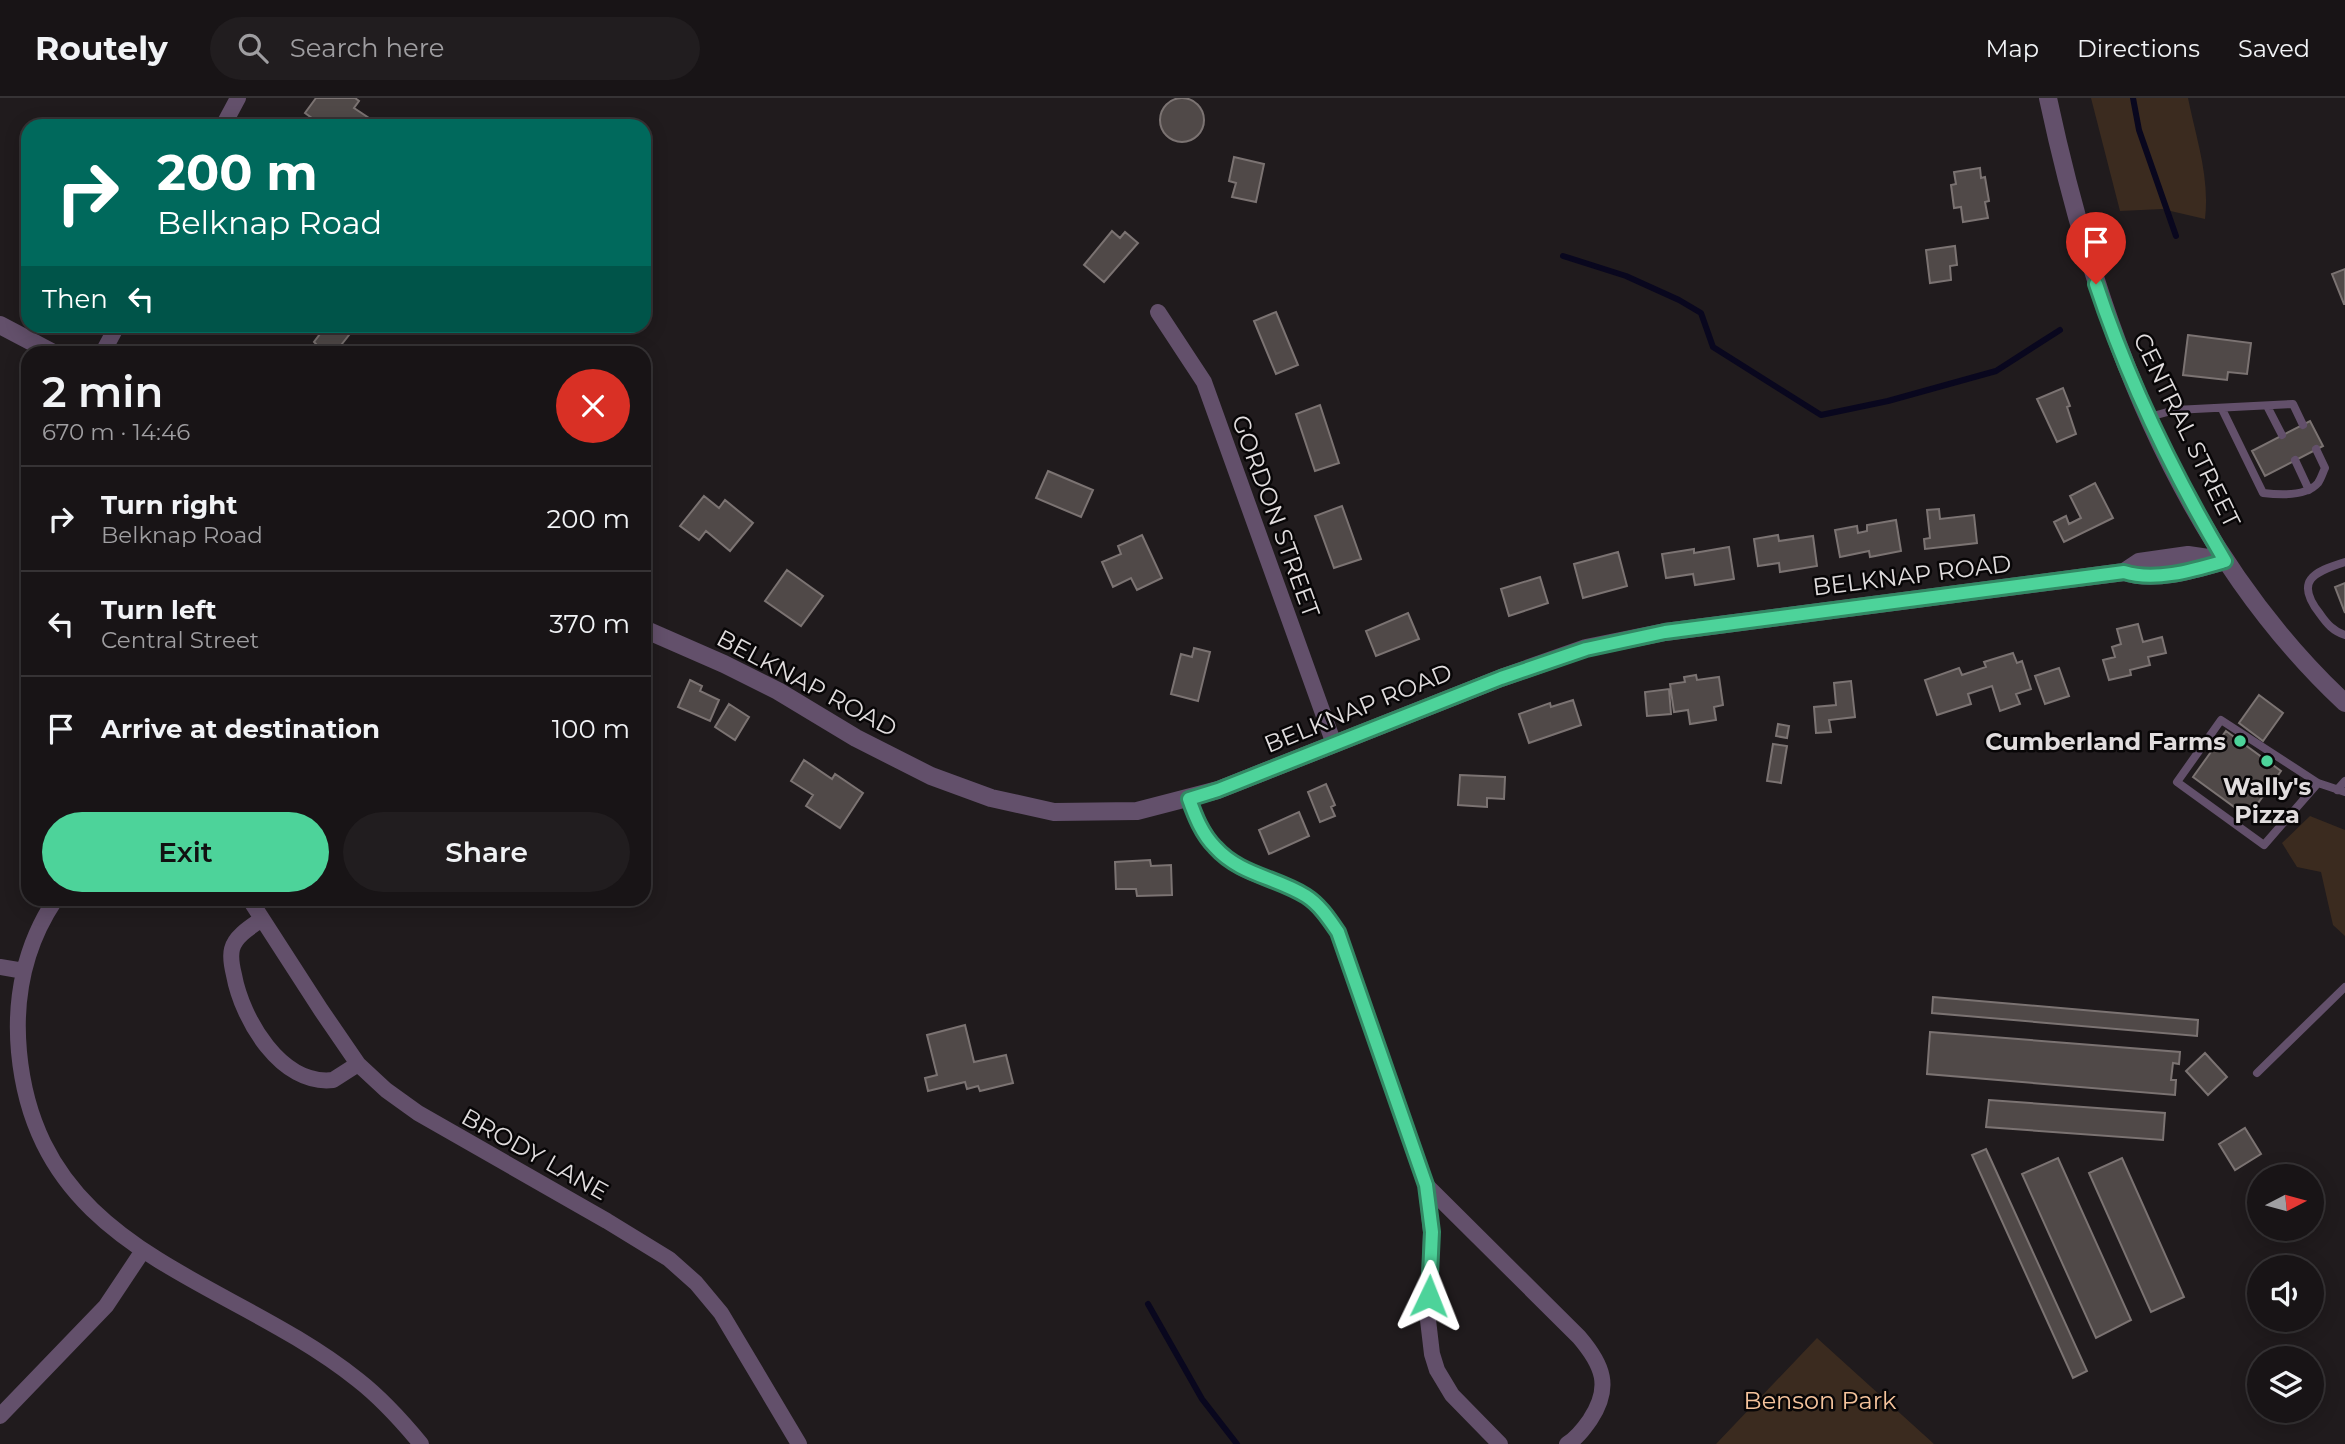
<!DOCTYPE html>
<html lang="en">
<head>
<meta charset="utf-8">
<style>
	:root { --surface:#181416; --page:#211d1f; --text:#f1f3f6; --muted:#9f9ea1; --line:#363335; --accent:#4dd39a }
	body { margin:0; font-family:Montserrat,sans-serif; background:var(--page); color:var(--text); height:100vh; display:flex; flex-direction:column; font-size:26px; white-space:nowrap }
	* { box-sizing:border-box; margin:0 }
	p { font-size:23px; color:var(--muted) }
	.icon { flex:none; width:38px; height:38px; fill:none; stroke:currentColor; stroke-width:2; stroke-linecap:round; stroke-linejoin:round }
	.map { position:relative; flex:1; overflow:hidden }
	.details { position:absolute; left:21px; top:248px; width:630px; height:560px; display:flex; flex-direction:column; background:var(--surface); border-radius:21px; box-shadow:0 4px 18px #0003,0 0 0 2px var(--line) }
	.details>* { flex:none }
	.top-card { position:absolute; left:21px; top:21px; width:630px; height:214px; border-radius:21px; box-shadow:0 4px 18px #0003,0 0 0 2px var(--line); background:#00695c; color:#fff; overflow:hidden }
	.needle { width:46px; rotate:84deg }
	.fabs { position:absolute; left:2247px; top:1066px; display:grid; gap:14px }
	.fabs a { display:grid; place-items:center; width:77px; height:77px; border-radius:50%; background:var(--surface); box-shadow:0 4px 18px #0003,0 0 0 2px var(--line); font-size:35px }
	.pin { position:absolute; display:grid; place-items:center; width:60px; height:60px; color:#fff; margin:-72px -30px; border-radius:50% 50% 50% 0; rotate:-45deg; box-shadow:0 0 7px #0007 }
	.pin .icon { rotate:45deg }
	.me { position:absolute; width:77px; margin:-38px; rotate:2deg; stroke-linejoin:round; filter:drop-shadow(0 0 5px #0008) }
	.turn { display:flex; align-items:center; gap:24px; height:147px; padding:0 21px; font-size:32px }
	.turn .icon { width:91px; height:91px; stroke-width:2.5 }
	.turn b { display:block; font-size:49px; line-height:60px }
	.then { display:flex; align-items:center; height:66px; padding:0 21px; background:#0003; gap:14px; font-size:26px }
	.round { display:grid; place-items:center; flex:none; width:74px; height:74px; border-radius:37px; background:var(--page) }
	.summary { display:flex; align-items:center; justify-content:space-between; height:119px; padding:0 21px }
	h1 { font-size:42px; font-weight:600; line-height:52px }
	.action { display:flex; gap:14px; margin-top:auto; padding:14px 21px }
	.action a { flex:1; height:80px; border-radius:42px; background:var(--accent); color:#111; font-size:28px; font-weight:600; line-height:80px; text-align:center }
	.action a+a { background:var(--page); color:var(--text) }
	ul { padding:0; list-style:none }
	li { display:flex; align-items:center; gap:21px; height:105px; padding:0 21px; border-top:2px solid var(--line) }
	li div { flex:1 }
	li b { display:block; font-size:26px }
	li em { font-style:normal }
	header { display:flex; align-items:center; gap:42px; box-sizing:border-box; height:98px; padding:0 35px; background:var(--surface); border-bottom:2px solid var(--line) }
	header strong { font-size:33px }
	nav { display:flex; gap:38px; margin-inline-start:auto; font-size:24px }
	.search { width:490px; height:63px; background:var(--page); display:flex; align-items:center; gap:18px; box-sizing:border-box; padding:0 24px; border-radius:38px; color:var(--muted); font-size:26px }
	.map>svg:first-child { display:block }
	.green { fill:#3b2b1f }
	.lines { fill:none; stroke-linecap:round; stroke-linejoin:round }
	.stream { stroke:#09071e; stroke-width:6 }
	.building { fill:#504948; stroke:#7b7372; stroke-width:2 }
	.service { stroke:#63506b; stroke-width:8 }
	.minor { stroke:#63506b; stroke-width:16 }
	.tertiary { stroke:#63506b; stroke-width:18 }
	.route-casing { stroke:#328964; stroke-width:18 }
	.route { stroke:#4dd39a; stroke-width:12 }
	.poi-dot { fill:#4dd39a; stroke:#080607; stroke-width:2.5 }
	.labels { text-anchor:middle; dominant-baseline:central; stroke-width:5; stroke-linejoin:round; paint-order:stroke }
	.street-label { font-size:24px; fill:#e1ddde; stroke:#080607 }
	.poi-label { font-size:24px; font-weight:bold; fill:#e1ddde; stroke:#080607; text-anchor:end }
	.park-label { font-size:24px; fill:#f5c39c; stroke:#080607 }
</style>
</head>
<body>
<header>
<strong>Routely</strong>
<div class="search"><svg class="icon" aria-label="search" viewBox="0 0 24 24"><circle cx="10" cy="10" r="6"/><path d="M15 15l6 6"/></svg>Search here</div>
<nav><a>Map</a><a>Directions</a><a>Saved</a></nav>
</header>
<div class="map">
<svg width="2345" height="1346" viewBox="0 0 2345 1346">
	<rect width="100%" height="100%" fill="#201b1d"/>
	<path class="green" d="M2091,0H2188C2196,40 2210,79 2205,121L2162,111L2120,113Z
		M2310,718L2345,732V838L2333,827L2321,774L2297,769L2282,745Z
		M1817,1240L1934,1346H1716Z"/>
	<g class="lines">
		<path class="stream" d="M2133,0L2139,32L2176,138
			M1563,158L1626,178L1679,202L1701,215L1713,249L1821,317L1888,303L1996,273L2060,232
			M1148,1206L1202,1301L1237,1346"/>
	</g>
	<path class="building" d="M316,0H355L359,3L354,10L372,22L368,28H313L316,23L305,15Z
		M1160 22a22 22 0 1 1 44 0a22 22 0 1 1-44 0Z
		M1234,59L1264,66L1256,104L1232,99L1236,85L1229,83Z
		M1980,70L1981,80L1985,79L1989,103L1985,104L1988,120L1963,124L1961,109L1954,110L1951,87L1956,86L1954,74Z
		M1112,133L1120,140L1125,134L1138,145L1104,184L1084,167Z
		M1955,148L1957,167L1950,168L1951,182L1930,185L1926,152Z
		M2345,171V206H2344L2332,176Z
		M1276,214L1298,267L1276,276L1254,223Z
		M326,228H336L349,237L334,256H314L319,249L314,244Z
		M2188,237L2251,245L2247,276L2228,274L2227,282L2183,277Z
		M2063,290L2070,308L2067,309L2076,336L2057,344L2037,301Z
		M1320,307L1339,365L1315,373L1296,316Z
		M2310,323L2323,348L2265,378L2252,353Z
		M1048,373L1093,392L1081,419L1036,400Z
		M2095,385L2113,420L2064,444L2054,424L2066,418L2069,426L2081,420L2070,398Z
		M704,398L719,410L725,402L753,425L730,453L706,433L699,442L680,428Z
		M1342,408L1361,461L1334,470L1315,418Z
		M1939,411L1940,421L1974,417L1977,445L1925,451L1924,441L1930,440L1927,412Z
		M1896,422L1901,453L1870,459L1869,453L1840,459L1835,432L1857,428L1858,435L1867,433V427Z
		M1142,437L1162,480L1137,492L1131,480L1113,489L1102,464L1121,456L1118,448Z
		M1778,437L1779,443L1813,438L1817,468L1780,474L1779,465L1758,468L1754,441Z
		M1729,449L1734,481L1695,487L1693,476L1666,480L1662,456L1694,451V455Z
		M1618,454L1627,488L1583,500L1574,466Z
		M787,472L823,498L801,528L765,503Z
		M1540,479L1548,505L1509,518L1501,491Z
		M2345,485V515L2335,489Z
		M1408,515L1419,541L1376,558L1366,533Z
		M2138,526L2143,544L2162,539L2166,555L2148,559L2150,567L2130,572L2131,577L2109,582L2103,562L2115,559L2112,549L2121,546L2117,531Z
		M1194,550L1210,554L1198,603L1171,596L1181,556L1192,559Z
		M2013,555L2017,565L2022,563L2031,591L2016,596L2020,606L2000,613L1992,588L1968,596L1971,606L1937,617L1925,582L1959,570L1962,577L1986,569L1984,564Z
		M2059,570L2069,598L2045,606L2035,578Z
		M1696,577L1697,582L1719,579L1723,607L1714,609L1716,622L1690,626L1688,612L1674,614L1670,586L1685,584L1684,579Z
		M690,582L702,588L700,593L719,602L710,623L678,609Z
		M1851,583L1855,619L1829,622L1831,634L1816,635L1814,609L1836,607L1834,585Z
		M1669,591L1671,616L1647,618L1645,594Z
		M2259,597L2283,615L2263,643L2239,625Z
		M1573,602L1581,627L1529,645L1519,616L1550,605L1551,609Z
		M729,606L749,619L735,642L715,629Z
		M1778,626L1789,628L1787,640L1776,638Z
		M2226,633L2281,673L2248,719L2193,679Z
		M1773,646L1787,648L1781,685L1767,683Z
		M804,662L832,681L835,676L863,695L840,730L806,708L813,697L791,683Z
		M1460,677L1505,679L1504,701L1487,700V709L1458,707Z
		M1326,686L1335,707L1331,709L1335,718L1320,724L1308,694Z
		M1299,714L1309,738L1269,756L1259,732Z
		M1150,762L1151,768L1171,767L1172,797L1137,798L1136,791H1116L1115,764Z
		M1933,899L2198,922L2197,938L1932,915Z
		M965,927L974,964L1006,957L1013,985L980,993L978,988L967,991L965,984L928,993L925,980L937,977L927,937Z
		M1930,934L2180,954L2179,966L2173,965L2171,982H2176L2175,997L1927,976Z
		M2205,955L2227,979L2208,997L2186,973Z
		M1989,1002L2165,1015L2163,1042L1986,1029Z
		M2245,1030L2261,1056L2235,1072L2219,1046Z
		M1986,1051L2087,1273L2073,1280L1972,1057Z
		M2058,1060L2131,1222L2096,1240L2022,1076Z
		M2122,1060L2184,1199L2151,1214L2089,1075Z
		M2259,1100V1123L2248,1109Z"/>
	<g class="lines">
		<path class="service" d="M2267,308L2282,337
			M2222,311L2263,395C2279,397 2306,399 2318,385C2321,381 2323,374 2325,370L2316,351
			M2149,319L2175,312L2293,306L2303,327
			M2295,362L2309,392
			M2345,464C2313,474 2294,483 2320,516C2327,526 2333,533 2345,537
			M2318,685L2264,747L2177,684L2221,622L2318,685L2345,694
			M2337,692L2345,683
			M2257,975L2345,889"/>
		<path class="minor" d="M223,28L238,0
			M1158,214L1204,284L1334,646
			M102,256L117,228
			M1189,701C1197,723 1207,745 1227,760C1250,779 1281,782 1306,798C1320,807 1329,821 1338,834L1426,1087L1431,1134L1428,1222L1432,1256L1437,1272L1452,1297L1500,1346
			M55,802C25,847 14,900 19,954C38,1156 227,1177 358,1282C381,1300 402,1323 421,1346
			M250,802L321,912L358,966L386,992L418,1015L607,1123L669,1161L696,1185L721,1215L799,1346
			M262,821C252,828 235,838 232,851C230,859 232,869 234,877C242,921 281,988 333,982L358,966
			M0,869L24,873
			M1426,1087L1579,1239C1603,1267 1612,1289 1590,1322C1583,1332 1577,1340 1567,1346
			M0,1318L106,1208L142,1154"/>
		<path class="tertiary" d="M2048,0C2095,220 2177,448 2345,605
			M0,227L55,256
			M2124,474L2139,464L2188,457L2222,462
			M644,531L724,566L778,593L856,640L931,678L991,700L1054,714L1137,713L1218,692L1501,580L1586,550L1665,534L2124,474C2155,484 2194,472 2225,463"/>
	</g>
	<g class="lines">
		<g class="route-casing">
			<path id="route" d="M1429,1198L1432,1134L1426,1087L1338,834C1329,821 1320,807 1306,798C1276,779 1240,777 1215,749C1202,736 1195,718 1189,701L1218,692L1501,580L1586,551L1665,534L2124,474C2155,484 2194,472 2225,463C2173,375 2128,283 2096,186"/>
		</g>
		<use href="#route" class="route"/>
	</g>
	<g class="poi-dot">
		<circle cx="2240" cy="643" r="7"/>
		<circle cx="2267" cy="663" r="7"/>
	</g>
	<g class="labels">
		<g class="street-label">
			<text transform="translate(2187 332) rotate(64)">CENTRAL STREET</text>
			<text transform="translate(1276 418) rotate(70)">GORDON STREET</text>
			<text transform="translate(1912 477) rotate(-7)">BELKNAP ROAD</text>
			<text transform="translate(807 585) rotate(28)">BELKNAP ROAD</text>
			<text transform="translate(1358 610) rotate(-22)">BELKNAP ROAD</text>
			<text transform="translate(535 1056) rotate(29)">BRODY LANE</text>
		</g>
		<g class="poi-label">
			<text x="2226" y="643">Cumberland Farms</text>
			<text x="2267" y="688" text-anchor="middle">Wally's<tspan x="2267" dy="28">Pizza</tspan></text>
		</g>
		<g class="park-label">
			<text x="1820" y="1302">Benson Park</text>
		</g>
	</g>
</svg>
<div class="fabs">
<a><svg class="needle" viewBox="-14 -14 28 28"><path d="M0-13l5 13h-10z" fill="#e53935"/><path d="M0 13l5-13h-10z" fill="#9f9ea1"/></svg></a>
<a><svg class="icon" aria-label="sound" viewBox="0 0 24 24"><path d="M4 9h4l5-4v14l-5-4H4zM17 9q2 3 0 6"/></svg></a>
<a><svg class="icon" aria-label="layers" viewBox="0 0 24 24"><path d="M12 4l9 5-9 5-9-5zM3 14l9 5 9-5"/></svg></a>
</div>
<div class="pin" style="left:2096px;top:186px;background:#d93025"><svg class="icon" aria-label="arrive" viewBox="0 0 24 24"><path d="M6 21V4h12l-3 4 3 4H6"/></svg></div>
<svg class="me" style="left:1429px;top:1198px" viewBox="-20 -20 40 40"><path d="M0-17L14 15 0 8-14 15z" fill="#4dd39a" stroke="#fff" stroke-width="4"/></svg>
<div class="top-card">
<div class="turn"><svg class="icon" aria-label="right" viewBox="0 0 24 24"><path d="M7 20v-9h11M14 6l5 5-5 5"/></svg><div><b>200 m</b>Belknap Road</div></div>
<div class="then">Then<svg class="icon" aria-label="left" viewBox="0 0 24 24"><path d="M17 20v-9H6M10 6l-5 5 5 5"/></svg></div>
</div>
<section class="details">
<div class="summary"><div><h1>2 min</h1><p>670 m · 14:46</p></div><a class="round" style="background:#d93025;color:#fff"><svg class="icon" aria-label="close" viewBox="0 0 24 24"><path d="M6 6l12 12M18 6L6 18"/></svg></a></div>
<ul>
<li><svg class="icon" aria-label="right" viewBox="0 0 24 24"><path d="M7 20v-9h11M14 6l5 5-5 5"/></svg><div><b>Turn right</b><p>Belknap Road</p></div><em>200 m</em></li>
<li><svg class="icon" aria-label="left" viewBox="0 0 24 24"><path d="M17 20v-9H6M10 6l-5 5 5 5"/></svg><div><b>Turn left</b><p>Central Street</p></div><em>370 m</em></li>
<li><svg class="icon" aria-label="arrive" viewBox="0 0 24 24"><path d="M6 21V4h12l-3 4 3 4H6"/></svg><div><b>Arrive at destination</b></div><em>100 m</em></li>
</ul>
<div class="action"><a>Exit</a><a>Share</a></div>
</section>
</div>
</body>
</html>
